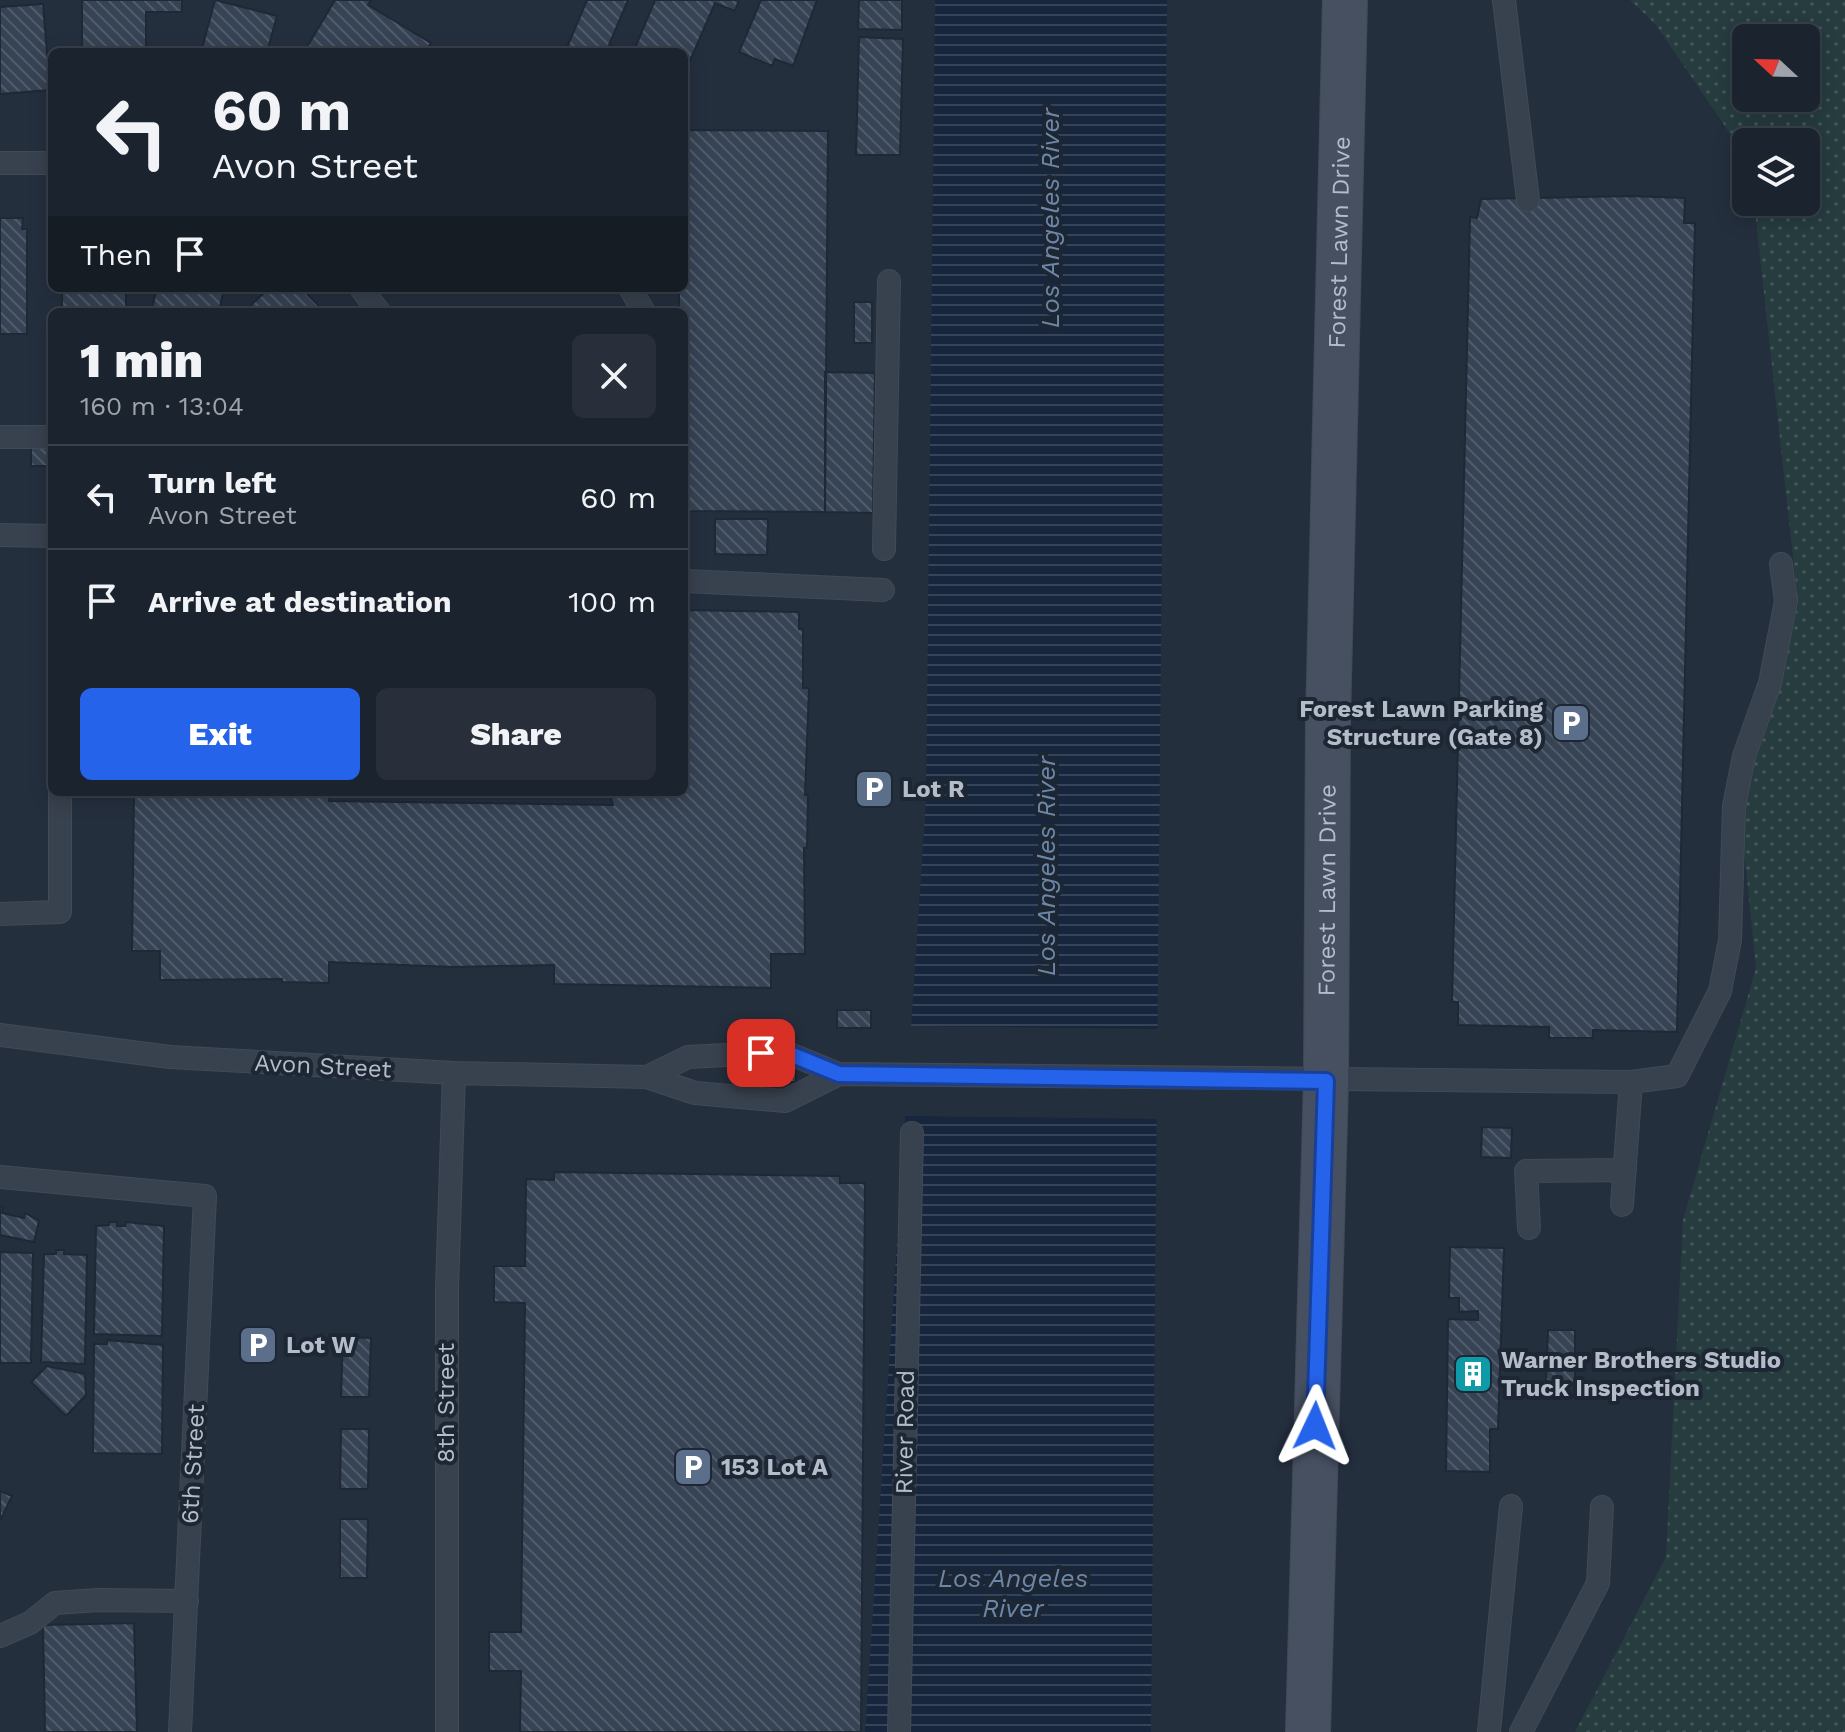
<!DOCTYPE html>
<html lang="en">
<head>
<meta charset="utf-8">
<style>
	:root { --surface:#1b232e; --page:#282f3a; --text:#f1f3f6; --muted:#a0a4aa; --line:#39404a; --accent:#2563eb }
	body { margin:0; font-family:"Work Sans",sans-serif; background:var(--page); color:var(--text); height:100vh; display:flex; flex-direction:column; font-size:30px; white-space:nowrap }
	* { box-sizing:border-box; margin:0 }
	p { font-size:26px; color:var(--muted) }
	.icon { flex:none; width:44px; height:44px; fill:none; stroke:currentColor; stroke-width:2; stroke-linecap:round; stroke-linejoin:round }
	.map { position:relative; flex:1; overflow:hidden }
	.side { position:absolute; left:48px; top:308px; width:640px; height:488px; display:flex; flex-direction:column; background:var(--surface); border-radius:12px; box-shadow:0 4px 20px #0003,0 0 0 2px var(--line) }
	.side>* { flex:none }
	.top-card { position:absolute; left:48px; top:48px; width:640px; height:244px; border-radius:12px; box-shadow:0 4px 20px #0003,0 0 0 2px var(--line); background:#1b232e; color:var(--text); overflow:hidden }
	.needle { width:52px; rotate:292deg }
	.buttons { position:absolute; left:1732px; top:24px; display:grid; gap:16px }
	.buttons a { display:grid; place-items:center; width:88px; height:88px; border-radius:12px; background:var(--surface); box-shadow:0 4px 20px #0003,0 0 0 2px var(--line); font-size:40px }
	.pin { position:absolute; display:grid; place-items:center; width:68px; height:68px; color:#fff; margin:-34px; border-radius:16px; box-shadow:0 4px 12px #0006 }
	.me { position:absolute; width:88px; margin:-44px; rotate:2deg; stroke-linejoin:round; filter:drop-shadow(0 0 6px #0008) }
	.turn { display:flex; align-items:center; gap:28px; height:168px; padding:0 32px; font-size:36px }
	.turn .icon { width:104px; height:104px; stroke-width:2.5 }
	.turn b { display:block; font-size:56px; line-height:68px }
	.then { display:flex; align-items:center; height:76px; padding:0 32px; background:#0003; gap:16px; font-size:30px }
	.round { display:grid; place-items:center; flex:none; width:84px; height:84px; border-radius:12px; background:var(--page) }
	.overview { display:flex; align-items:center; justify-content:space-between; height:136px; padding:0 32px }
	h1 { font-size:48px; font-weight:800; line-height:60px }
	.action { display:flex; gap:16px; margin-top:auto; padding:16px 32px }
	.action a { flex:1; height:92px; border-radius:12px; background:var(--accent); color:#fff; font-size:32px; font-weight:800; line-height:92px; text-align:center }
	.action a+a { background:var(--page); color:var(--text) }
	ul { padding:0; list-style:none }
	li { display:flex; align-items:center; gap:24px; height:104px; padding:0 32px; border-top:2px solid var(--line) }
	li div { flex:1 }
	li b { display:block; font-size:30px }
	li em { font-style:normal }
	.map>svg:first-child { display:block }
	.grass { fill:url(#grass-dots); fill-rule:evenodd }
	.water { fill:url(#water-rules) }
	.pier { fill:#242f3e }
	.building { fill:url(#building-back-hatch); stroke:#1f2835; stroke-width:2 }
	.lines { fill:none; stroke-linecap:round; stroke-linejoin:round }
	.lane-casing { stroke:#414a57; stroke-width:24 }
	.secondary-casing { stroke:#414a57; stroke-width:46 }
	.lane { stroke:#38414e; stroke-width:22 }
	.secondary { stroke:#465061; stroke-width:44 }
	.route-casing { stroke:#184099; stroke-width:20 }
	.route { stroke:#2563eb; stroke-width:14 }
	.labels { text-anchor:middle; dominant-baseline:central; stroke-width:8; stroke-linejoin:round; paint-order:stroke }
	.street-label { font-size:24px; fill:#b4bcc9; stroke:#1d2633 }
	.poi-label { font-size:24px; font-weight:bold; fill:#b4bcc9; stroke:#1d2633; text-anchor:start }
	.water-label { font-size:26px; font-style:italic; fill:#6d86a8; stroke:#1d2633 }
</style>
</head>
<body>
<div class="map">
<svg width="1845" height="1732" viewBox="0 0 1845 1732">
	<defs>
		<pattern id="grass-dots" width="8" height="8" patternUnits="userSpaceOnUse" patternTransform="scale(2)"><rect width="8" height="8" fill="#263c3f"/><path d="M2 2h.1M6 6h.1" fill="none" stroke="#435659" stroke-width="1.8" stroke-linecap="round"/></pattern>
		<pattern id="water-rules" width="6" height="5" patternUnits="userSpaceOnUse" patternTransform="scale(2)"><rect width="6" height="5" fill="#17263c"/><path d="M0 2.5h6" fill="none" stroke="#364457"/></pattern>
		<pattern id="building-back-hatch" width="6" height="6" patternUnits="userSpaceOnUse" patternTransform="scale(2)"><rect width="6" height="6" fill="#364354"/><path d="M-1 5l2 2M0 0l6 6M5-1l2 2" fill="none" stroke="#515c6b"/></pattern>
	</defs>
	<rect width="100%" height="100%" fill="#242f3e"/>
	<path class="grass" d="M1630,0H1845V1732H1575L1666,1557L1683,1220L1756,968L1741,820L1746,786L1780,689L1798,603L1754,202H1806V142H1746V157L1656,25ZM1746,38H1806V98H1746Z"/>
	<path class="water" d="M935,0H1167L1151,1732H865L926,799Z"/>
	<path class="pier" d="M907,1026L1162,1029L1161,1119L901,1116Z"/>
	<path class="building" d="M82,0H182V12H146V52H82Z
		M215,0L277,16L267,52H201Z
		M335,0H371L368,5L431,43L425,52H304Z
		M587,0H628L609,45L626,52H565Z
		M655,0H739L735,11L715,3L686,70L684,52H645L635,48Z
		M761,0H817L793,66L775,59L772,66L739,52Z
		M859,0H902V30L858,29Z
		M43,4L50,90L0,94V7Z
		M859,37L903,39L900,155H856Z
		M684,130L828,131L825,512L684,511V312H679V288H684Z
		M1630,196L1685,198L1684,223H1695L1677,1032L1593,1030V1038H1549V1027L1458,1025V1002H1452L1470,217L1477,218L1481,199Z
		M0,218H23L22,229H27V334H0Z
		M62,288H126V312H62Z
		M157,288H224L219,312H151Z
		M269,288H301L325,312H244Z
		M854,302H872V343H854Z
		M825,372L875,373L873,513L825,512Z
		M31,443H52V466H31Z
		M715,519H768L767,555L715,554Z
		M684,610L799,612V629H803V688H809L805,795H808L807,848H804L805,954H771V988L554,984V965L453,967L329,962V983L282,982V979L160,980V951H132L134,792H330L329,801L613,805L609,792H684Z
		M837,1010H871V1028H837Z
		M772,1067L796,1068V1082L772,1081Z
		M1482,1127L1512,1128L1511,1158L1481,1157Z
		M554,1172L840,1176V1183H865L861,1732H520L521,1671H489V1632H521L525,1303L494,1302V1266H525L526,1179L554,1180Z
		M0,1206L3,1207L2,1213L24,1218L25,1213L39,1221L34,1242L0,1235Z
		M109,1222H117V1226H125L126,1222L164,1226L162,1336L94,1334L96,1226L109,1225Z
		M1450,1247L1504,1248L1498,1429H1490V1472L1446,1471L1448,1319L1478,1320V1311L1459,1312V1298H1449Z
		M56,1250H64V1254L87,1255L85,1364L41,1362L44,1254H56Z
		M0,1252L33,1253L31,1363H0Z
		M1548,1330H1575V1383H1546Z
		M343,1337L371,1338L369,1397H341Z
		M107,1340L163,1345L162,1454L93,1453L94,1344H107Z
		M47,1366L85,1374L86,1395L66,1416L31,1382Z
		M341,1429H369L368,1489H340Z
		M0,1491L12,1496L0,1521Z
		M340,1519H368L367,1578H340Z
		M134,1623L137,1732H45L43,1625Z"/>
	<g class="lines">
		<g class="lane-casing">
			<path id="lane" d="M1504,0L1528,200
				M0,163H52
				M361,288L379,312
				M630,288L644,312
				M0,437H52
				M0,535L52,536
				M884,549L889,281
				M684,581L883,590
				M0,914L60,912V792
				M0,1035L170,1057L454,1073L647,1077L695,1093L785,1101L839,1074
				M647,1077L688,1057L785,1052L839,1074L1631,1082L1677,1076L1720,991L1730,940L1734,806L1744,756L1770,683L1786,601L1781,564
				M0,1177L205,1196L180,1732
				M1622,1205L1631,1082
				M1529,1228L1526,1171L1625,1170
				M0,1636L30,1623L55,1603L98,1600L187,1601
				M447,1732V1289L454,1073
				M899,1732L912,1133
				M1489,1732L1511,1506
				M1521,1732L1598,1583L1602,1507"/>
		</g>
		<g class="secondary-casing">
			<g id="secondary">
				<path id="s1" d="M1308,1732L1326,1081L1328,722L1345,0"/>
			</g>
		</g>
		<use href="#lane" class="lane"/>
		<use href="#secondary" class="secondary"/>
	</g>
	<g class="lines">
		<g class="route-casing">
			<path id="route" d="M761,1053L785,1052L839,1074L1326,1081L1315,1426"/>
		</g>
		<use href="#route" class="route"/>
	</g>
	<defs>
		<g id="parking-square" transform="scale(2)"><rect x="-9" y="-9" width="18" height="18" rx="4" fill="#5c6f8a" stroke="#1d2633"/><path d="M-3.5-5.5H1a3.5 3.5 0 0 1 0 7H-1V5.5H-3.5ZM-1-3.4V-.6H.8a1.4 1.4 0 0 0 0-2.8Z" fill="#fff"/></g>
		<g id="building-square" transform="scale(2)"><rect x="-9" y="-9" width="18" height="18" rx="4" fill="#0f9aa8" stroke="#1d2633"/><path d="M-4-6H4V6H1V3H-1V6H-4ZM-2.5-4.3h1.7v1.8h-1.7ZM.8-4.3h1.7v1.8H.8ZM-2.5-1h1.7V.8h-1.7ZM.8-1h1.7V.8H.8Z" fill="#fff"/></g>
	</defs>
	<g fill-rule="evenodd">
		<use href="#parking-square" x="1571" y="723"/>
		<use href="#parking-square" x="874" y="789"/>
		<use href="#parking-square" x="258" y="1345"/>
		<use href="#building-square" x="1473" y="1374"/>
		<use href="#parking-square" x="693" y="1467"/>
	</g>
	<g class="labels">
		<g class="street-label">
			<text stroke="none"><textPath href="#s1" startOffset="1490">Forest Lawn Drive</textPath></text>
			<text stroke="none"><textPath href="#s1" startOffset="842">Forest Lawn Drive</textPath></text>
			<text transform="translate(323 1066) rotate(3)">Avon Street</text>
			<text transform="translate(446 1403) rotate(-90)">8th Street</text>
			<text transform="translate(905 1432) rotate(-89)">River Road</text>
			<text transform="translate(193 1464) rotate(-87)">6th Street</text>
		</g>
		<g class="poi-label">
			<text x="1543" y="709" text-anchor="end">Forest Lawn Parking<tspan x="1543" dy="28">Structure (Gate 8)</tspan></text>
			<text x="902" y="789">Lot R</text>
			<text x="286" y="1345">Lot W</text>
			<text x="1501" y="1360">Warner Brothers Studio<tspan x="1501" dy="28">Truck Inspection</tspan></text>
			<text x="721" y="1467">153 Lot A</text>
		</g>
		<g class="water-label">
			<text transform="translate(1050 218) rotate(-90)">Los Angeles River</text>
			<text transform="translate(1046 866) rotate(-90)">Los Angeles River</text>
			<text x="1013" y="1578">Los Angeles<tspan x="1013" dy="30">River</tspan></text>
		</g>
	</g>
</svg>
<div class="buttons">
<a><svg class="needle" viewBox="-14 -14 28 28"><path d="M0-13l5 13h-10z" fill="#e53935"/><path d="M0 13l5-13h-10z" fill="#a0a4aa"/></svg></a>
<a><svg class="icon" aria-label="layers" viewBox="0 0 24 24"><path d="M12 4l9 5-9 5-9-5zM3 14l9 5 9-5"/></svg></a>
</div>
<div class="pin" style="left:761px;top:1053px;background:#d93025"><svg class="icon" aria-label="arrive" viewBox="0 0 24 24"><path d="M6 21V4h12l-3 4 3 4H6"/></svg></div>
<svg class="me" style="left:1315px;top:1426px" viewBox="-20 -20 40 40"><path d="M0-17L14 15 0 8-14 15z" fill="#2563eb" stroke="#fff" stroke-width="4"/></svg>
<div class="top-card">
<div class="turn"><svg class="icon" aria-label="left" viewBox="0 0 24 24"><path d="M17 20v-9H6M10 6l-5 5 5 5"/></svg><div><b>60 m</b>Avon Street</div></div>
<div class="then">Then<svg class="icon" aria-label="arrive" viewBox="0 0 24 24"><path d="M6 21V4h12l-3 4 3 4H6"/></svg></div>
</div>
<section class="side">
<div class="overview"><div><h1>1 min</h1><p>160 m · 13:04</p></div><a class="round"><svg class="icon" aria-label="close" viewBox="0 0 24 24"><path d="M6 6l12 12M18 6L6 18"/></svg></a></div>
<ul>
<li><svg class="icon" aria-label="left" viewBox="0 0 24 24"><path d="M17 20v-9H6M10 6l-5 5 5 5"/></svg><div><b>Turn left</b><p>Avon Street</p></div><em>60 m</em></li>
<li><svg class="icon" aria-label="arrive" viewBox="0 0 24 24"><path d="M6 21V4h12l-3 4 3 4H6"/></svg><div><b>Arrive at destination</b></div><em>100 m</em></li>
</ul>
<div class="action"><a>Exit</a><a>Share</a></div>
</section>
</div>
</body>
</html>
